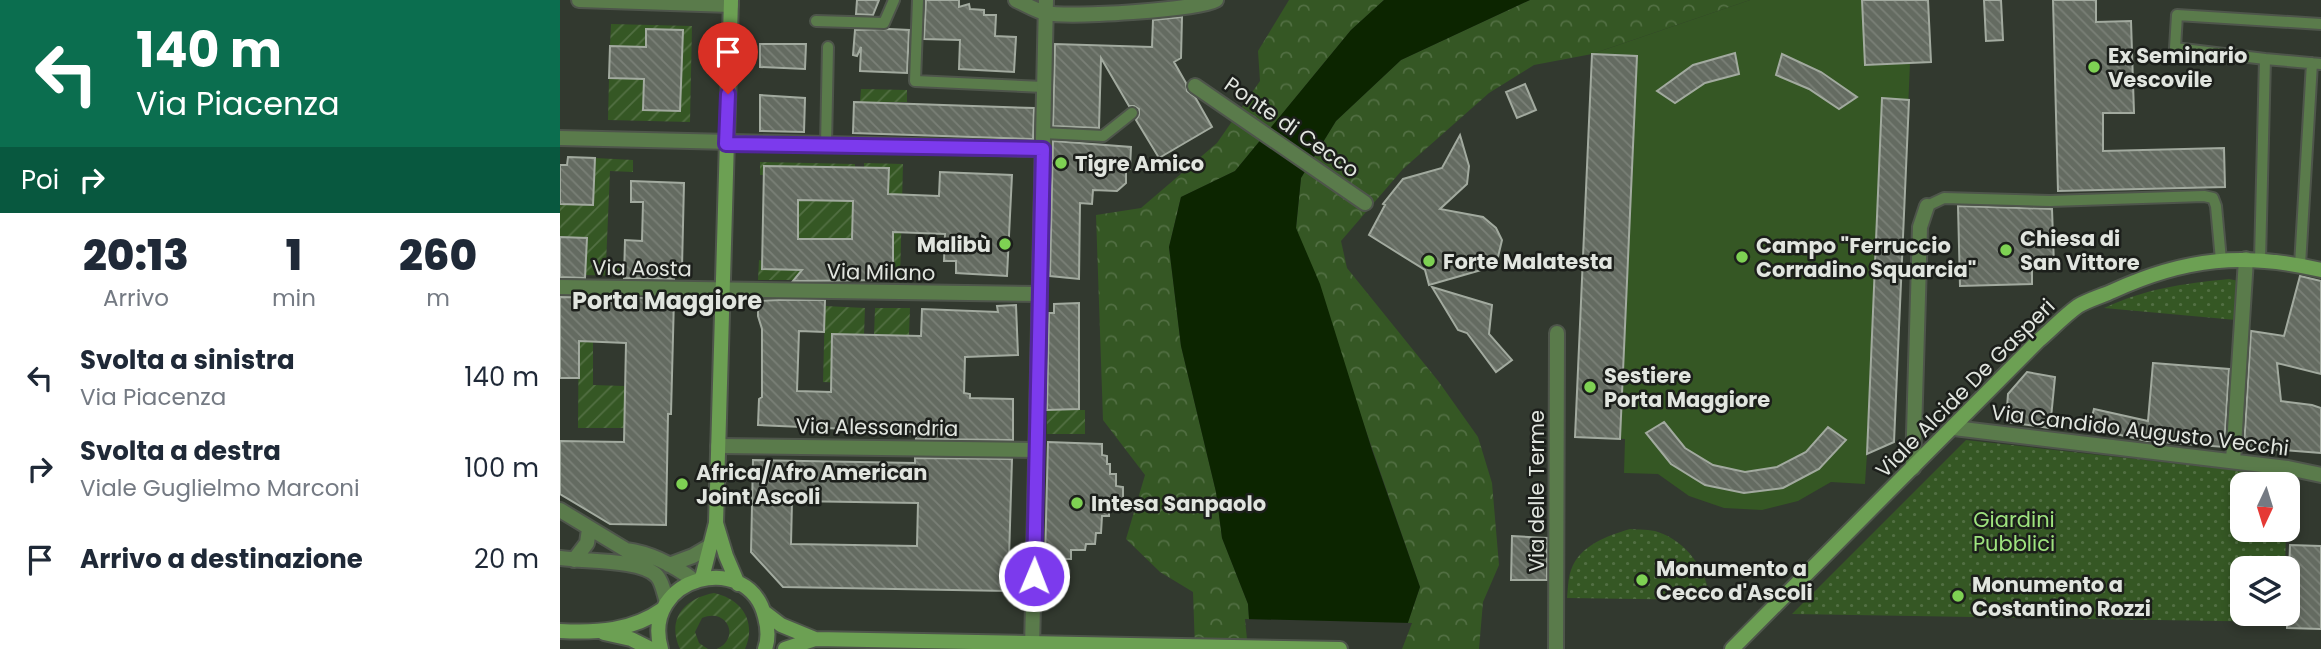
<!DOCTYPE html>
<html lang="it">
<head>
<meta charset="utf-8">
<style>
	:root { --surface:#fff; --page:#f6f6f7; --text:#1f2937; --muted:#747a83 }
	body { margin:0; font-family:Poppins,sans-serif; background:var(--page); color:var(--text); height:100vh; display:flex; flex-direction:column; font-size:26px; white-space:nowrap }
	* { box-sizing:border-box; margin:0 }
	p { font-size:23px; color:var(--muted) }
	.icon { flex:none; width:38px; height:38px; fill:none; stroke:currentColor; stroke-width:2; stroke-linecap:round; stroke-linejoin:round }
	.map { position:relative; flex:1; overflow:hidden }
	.side { display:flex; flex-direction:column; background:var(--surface); width:560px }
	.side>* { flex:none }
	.guide { background:#0b6e4f; color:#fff; overflow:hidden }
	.needle { width:46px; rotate:184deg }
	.tools { position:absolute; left:1670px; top:472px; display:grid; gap:14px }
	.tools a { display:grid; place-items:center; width:70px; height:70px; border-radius:14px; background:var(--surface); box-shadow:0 4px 10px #0003; font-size:35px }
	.pin { position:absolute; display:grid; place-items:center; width:60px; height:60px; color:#fff; margin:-72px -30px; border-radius:50% 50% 50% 0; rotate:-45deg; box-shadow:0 0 7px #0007 }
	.pin .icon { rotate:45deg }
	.me { position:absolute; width:77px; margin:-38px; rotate:1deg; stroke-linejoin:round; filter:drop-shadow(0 0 5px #0008) }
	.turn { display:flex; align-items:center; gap:24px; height:147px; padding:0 21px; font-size:32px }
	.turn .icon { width:91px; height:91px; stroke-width:2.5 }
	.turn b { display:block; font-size:49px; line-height:60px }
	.then { display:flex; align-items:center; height:66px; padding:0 21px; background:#0003; gap:14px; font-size:26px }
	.eta { display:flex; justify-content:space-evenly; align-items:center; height:119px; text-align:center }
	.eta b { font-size:42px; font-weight:800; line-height:49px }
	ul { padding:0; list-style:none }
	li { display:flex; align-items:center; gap:21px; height:91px; padding:0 21px }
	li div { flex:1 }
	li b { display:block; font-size:26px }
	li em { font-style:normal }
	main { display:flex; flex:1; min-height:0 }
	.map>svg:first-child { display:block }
	.forest { fill:url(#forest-crowns) }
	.park { fill:url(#park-dots) }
	.garden { fill:url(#garden-furrows) }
	.pitch { fill:#355724 }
	.water { fill:#0c2500 }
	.pier { fill:#32392f }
	.building { fill:url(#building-back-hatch); stroke:#a2aa9f; stroke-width:2; fill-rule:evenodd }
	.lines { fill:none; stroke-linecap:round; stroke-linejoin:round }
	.lane-casing { stroke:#4e554b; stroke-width:14 }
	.street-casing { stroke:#4e554b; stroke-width:18 }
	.secondary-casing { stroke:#4e554b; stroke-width:18 }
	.lane { stroke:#5a7b4b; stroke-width:10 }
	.street { stroke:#5a7b4b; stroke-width:14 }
	.secondary { stroke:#6ca053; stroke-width:14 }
	.route-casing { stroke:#51269a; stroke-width:18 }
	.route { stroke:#7c3aed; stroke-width:12 }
	.poi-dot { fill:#7ed153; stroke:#1c1f1b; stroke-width:2.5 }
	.labels { text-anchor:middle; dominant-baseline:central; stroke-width:5; stroke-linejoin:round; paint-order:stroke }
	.poi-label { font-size:21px; font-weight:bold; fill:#e1e5df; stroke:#1c1f1b; text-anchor:start }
	.street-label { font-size:21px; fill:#e1e5df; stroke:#1c1f1b }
	.park-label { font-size:21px; fill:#9ee37e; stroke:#1c1f1b }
	.quarter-label { font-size:24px; font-weight:bold; fill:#e1e5df; stroke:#1c1f1b }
</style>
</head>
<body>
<main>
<section class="side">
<div class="guide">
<div class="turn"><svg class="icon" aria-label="left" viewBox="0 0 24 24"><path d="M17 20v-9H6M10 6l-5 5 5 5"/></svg><div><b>140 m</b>Via Piacenza</div></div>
<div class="then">Poi<svg class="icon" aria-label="right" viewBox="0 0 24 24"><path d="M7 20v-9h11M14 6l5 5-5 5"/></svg></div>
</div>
<div class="eta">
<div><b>20:13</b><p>Arrivo</p></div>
<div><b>1</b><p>min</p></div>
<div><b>260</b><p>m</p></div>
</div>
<ul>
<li><svg class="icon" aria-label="left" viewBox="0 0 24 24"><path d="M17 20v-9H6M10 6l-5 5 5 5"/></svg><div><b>Svolta a sinistra</b><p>Via Piacenza</p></div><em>140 m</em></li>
<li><svg class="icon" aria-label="right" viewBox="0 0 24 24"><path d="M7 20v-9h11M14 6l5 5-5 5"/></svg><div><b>Svolta a destra</b><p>Viale Guglielmo Marconi</p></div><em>100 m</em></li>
<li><svg class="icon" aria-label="arrive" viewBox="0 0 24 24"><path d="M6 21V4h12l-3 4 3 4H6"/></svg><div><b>Arrivo a destinazione</b></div><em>20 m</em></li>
</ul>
</section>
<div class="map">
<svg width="1761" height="649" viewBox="0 0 1761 649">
	<defs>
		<pattern id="forest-crowns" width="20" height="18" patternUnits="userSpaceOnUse" patternTransform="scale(1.75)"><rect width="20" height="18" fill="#355724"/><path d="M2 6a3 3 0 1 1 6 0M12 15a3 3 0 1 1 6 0" fill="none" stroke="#526f43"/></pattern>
		<pattern id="park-dots" width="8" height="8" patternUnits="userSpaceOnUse" patternTransform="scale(1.75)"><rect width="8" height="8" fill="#355724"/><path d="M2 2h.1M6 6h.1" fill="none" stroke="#526f43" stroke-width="1.8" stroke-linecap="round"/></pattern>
		<pattern id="garden-furrows" width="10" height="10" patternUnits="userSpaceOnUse" patternTransform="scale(1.75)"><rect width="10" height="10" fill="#355724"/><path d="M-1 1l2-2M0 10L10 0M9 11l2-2" fill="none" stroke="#526f43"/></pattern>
		<pattern id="building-back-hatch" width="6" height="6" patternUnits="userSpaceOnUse" patternTransform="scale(1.75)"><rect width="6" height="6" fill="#646b61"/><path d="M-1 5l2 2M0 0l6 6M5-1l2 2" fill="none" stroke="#7a8077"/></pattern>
	</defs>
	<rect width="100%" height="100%" fill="#32392f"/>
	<path class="forest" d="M729,0H824L791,30L675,171L621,197L609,247L621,346L656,492L662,538L688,604L691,649H635L633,592L600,572L566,539L585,475L543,420L536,215L581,208L657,143L700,81L698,51Z
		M970,0H1190L1032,54L974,65L929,93L843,169L781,241L787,268L879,382L918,437L932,483L939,565L923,602L919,649H839L860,587L736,228L741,178L776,121L841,60Z"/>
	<path class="park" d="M1669,279L1679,281L1676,320L1544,308C1588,288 1621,284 1669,279Z
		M1406,440L1728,476L1727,499V485H1682V530H1726L1725,569H1682V614H1723V622L1232,614Z
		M1070,529C1079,530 1090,529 1098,532C1126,541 1149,572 1149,600L1007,598C1008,589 1008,578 1011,570C1020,545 1047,536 1070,529Z"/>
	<path class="garden" d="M51,24L132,26L130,122L48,120L49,78L84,79L83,110H120L123,30L87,29L86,47L50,46Z
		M301,89L347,90V102H300Z
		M35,158L73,160V172L50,171L46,264L122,268L121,278L25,275L0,237V204L33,205Z
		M200,162L295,164V167L255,166L254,200L293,201L328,220L329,168L304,167V163L343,164L340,280H333V239L251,280H198L199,260L237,269L239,167L204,166V175H200Z
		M19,296L33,297V385L65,386L64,428H18Z
		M265,306L305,308L304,335H314L315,308H350L347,386L263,382Z
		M487,410H525V434H487Z
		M154,593C182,599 197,622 185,649H157C181,638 167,607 142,618L135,632L139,643L148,649H120C106,619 125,598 154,593Z"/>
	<path class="pitch" d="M1190,0H1368L1371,62L1350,63L1334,442L1307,454L1305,484L1271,482L1238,501L1202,510L1164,508L1129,496L1098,474L1064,473L1065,439L1015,437L1032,54Z"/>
	<path class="water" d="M824,0H970L841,60L776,121L741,178L736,228L760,284L812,450L860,587L839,649H691L688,604L662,538L656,492L621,346L609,247L621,197L675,171L791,30Z"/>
	<path class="pier" d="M685,619L852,623L842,649H688Z"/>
	<path class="building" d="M297,0H319L313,15L296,14Z
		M366,0H399V7L409,4L410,9L424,10V15H436L435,36L456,37L454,72L399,69L400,40L364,39Z
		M1302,0H1368L1371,62L1305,65Z
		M1424,0H1441L1443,40L1426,41Z
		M1493,0H1536V22L1571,21L1574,113H1543V151L1664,148L1665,187L1498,191Z
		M622,17L621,58L614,62L626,83L627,91L635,97L652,127L599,158L576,120L579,115V109L574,106H569L541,58L539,128L493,126L495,44L592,47L593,20Z
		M86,29L123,30L120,111L83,110L84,79L49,78L50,46L86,47Z
		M329,29L349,30L347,73L300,71L301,47L297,56L293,55L295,30Z
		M200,44H246L245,69L200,67Z
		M1175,53L1179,74L1145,83L1115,103L1097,91L1133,65Z
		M1032,54L1077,56L1060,439L1015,437Z
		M1222,54L1261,72L1297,97L1279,109L1249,89L1216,75Z
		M965,84L976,110L957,118L946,92Z
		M200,95L245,98L244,132L200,131Z
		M1322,98L1349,100L1334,442L1307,454Z
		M294,102L474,108L473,139L293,133Z
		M900,135L909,166L907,184L880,209L923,217L936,228L942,240L938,257L928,268L869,285L865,270L809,235L825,205L823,204L843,179L882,168Z
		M493,141L571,147L570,169H566V183L557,191L533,190L532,204L520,203L519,279L490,276Z
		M8,157L35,158L33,205L0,204V165H7Z
		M204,166L329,168L328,194L379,196L380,172L452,175L447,276L396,273V261H384L385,234L333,232V280L233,281L242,270L202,269ZM238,200L293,201L292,239H238Z
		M71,181L124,183L122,268L115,267L114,279L64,278L65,240L82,241L83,202H71Z
		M1398,206L1492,209L1494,265H1472V284L1400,286Z
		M0,237L27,238L25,278L0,277Z
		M1740,276L1761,281V374L1717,363L1721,401L1752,405L1761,408V453L1684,447L1691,331L1724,336Z
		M872,287L932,305L929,334L952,360L936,372L907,333L898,330Z
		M0,297L114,298L111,414H108L106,525L50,524L0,494V441L64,442L66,343L19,341V378H0Z
		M219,300H265L264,332L239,331L237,391L271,392L272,334L361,336L362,309L438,312L437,306L456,305L458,355L405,357L404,393L410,394V398L453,399V440L356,439V432L198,425L199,399L202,397V329L198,316V301Z
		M519,303V409L487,410L489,313H494V304Z
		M1593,363L1669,369L1664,447L1587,441L1529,428L1534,409L1588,421Z
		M1467,372L1495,377L1490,428L1446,422L1448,394Z
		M1104,422L1125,448L1153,465L1185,472L1217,467L1246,452L1268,427L1286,440L1259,469L1223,488L1184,493L1145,485L1111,464L1086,433Z
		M488,442L542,444V455L547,456V464H550V474H556V486L563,487V507L549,506V516H542L541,533H536L535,544H526L525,550H511V559H485Z
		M355,458L452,459L448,591L223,587L191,552L193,460L355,463ZM232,501L358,503L357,546L231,544Z
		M952,536L987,538V580H951Z
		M1730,545L1761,546V629L1727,628Z"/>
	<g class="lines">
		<g class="lane-casing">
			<path id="lane" d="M358,0L355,81L484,87
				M256,21L324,23L334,0
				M1705,59L1615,48L1617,15L1761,24
				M483,133L543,136L572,113
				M266,145L268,47
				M1367,206L1384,198L1490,201L1644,196L1653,198L1656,206L1661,260
				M1700,260L1705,59L1761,64
				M1740,265L1752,63"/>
		</g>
		<g class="street-casing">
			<path id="street" d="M19,0L171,5
				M456,0C465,4 476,11 486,13C509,18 638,10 656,0
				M635,86L805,203
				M0,138L483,149
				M0,287L480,294
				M1394,428L1728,468L1761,475
				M158,446L476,450
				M1673,461L1686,259
				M1353,468L1360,227L1367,206
				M0,510L66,550C90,553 115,566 135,581
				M0,558C24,562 81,559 97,576C103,583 104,594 107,602
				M14,560L27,543L29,529
				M109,565L133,556L150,546
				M472,649L486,0
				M996,649L997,333"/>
		</g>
		<g class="secondary-casing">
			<path id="secondary" d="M156,523L166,556L178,584
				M142,578L156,523L171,0
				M204,612L221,625L255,639L780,649
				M0,631C37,633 72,631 103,609
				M44,633L71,639L91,649
				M101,649C80,576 189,549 205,617C208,628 209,638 205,649
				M225,649L255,639
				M1172,649L1478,341C1491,330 1504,316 1518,306C1528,300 1542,296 1553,291C1625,258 1684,252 1761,270"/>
		</g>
		<use href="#lane" class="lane"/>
		<use href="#street" class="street"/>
		<use href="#secondary" class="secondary"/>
	</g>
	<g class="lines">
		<g class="route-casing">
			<path id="route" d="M168,94L166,144L483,149L474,576"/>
		</g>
		<use href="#route" class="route"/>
	</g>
	<g class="poi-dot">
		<circle cx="1534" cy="67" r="7"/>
		<circle cx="501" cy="163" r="7"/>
		<circle cx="445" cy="244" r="7"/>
		<circle cx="1446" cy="250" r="7"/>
		<circle cx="1182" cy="257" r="7"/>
		<circle cx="869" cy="261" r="7"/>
		<circle cx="1030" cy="387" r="7"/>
		<circle cx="122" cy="484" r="7"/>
		<circle cx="517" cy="503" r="7"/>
		<circle cx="1082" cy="580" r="7"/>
		<circle cx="1398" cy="596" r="7"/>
	</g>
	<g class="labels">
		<g class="poi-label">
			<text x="1548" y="55">Ex Seminario<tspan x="1548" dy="24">Vescovile</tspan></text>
			<text x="515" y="163">Tigre Amico</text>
			<text x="1460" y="238">Chiesa di<tspan x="1460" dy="24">San Vittore</tspan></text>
			<text x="431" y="244" text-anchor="end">Malibù</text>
			<text x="1196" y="245">Campo "Ferruccio<tspan x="1196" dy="24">Corradino Squarcia"</tspan></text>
			<text x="883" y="261">Forte Malatesta</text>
			<text x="1044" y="375">Sestiere<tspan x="1044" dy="24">Porta Maggiore</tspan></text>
			<text x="136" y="472">Africa/Afro American<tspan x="136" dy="24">Joint Ascoli</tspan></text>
			<text x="531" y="503">Intesa Sanpaolo</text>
			<text x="1096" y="568">Monumento a<tspan x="1096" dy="24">Cecco d'Ascoli</tspan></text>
			<text x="1412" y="584">Monumento a<tspan x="1412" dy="24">Costantino Rozzi</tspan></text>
		</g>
		<g class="street-label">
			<text transform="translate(732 127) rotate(35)">Ponte di Cecco</text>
			<text transform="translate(82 268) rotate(1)">Via Aosta</text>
			<text transform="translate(321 272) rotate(1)">Via Milano</text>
			<text transform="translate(1405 388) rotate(-45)">Viale Alcide De Gasperi</text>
			<text transform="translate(317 427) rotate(1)">Via Alessandria</text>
			<text transform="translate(1580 430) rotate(7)">Via Candido Augusto Vecchi</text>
			<text transform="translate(976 491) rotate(-90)">Via delle Terme</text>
		</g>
		<g class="park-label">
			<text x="1454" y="519">Giardini<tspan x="1454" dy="24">Pubblici</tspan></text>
		</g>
		<g class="quarter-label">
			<text x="107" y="300">Porta Maggiore</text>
		</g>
	</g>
</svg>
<div class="tools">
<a><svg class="needle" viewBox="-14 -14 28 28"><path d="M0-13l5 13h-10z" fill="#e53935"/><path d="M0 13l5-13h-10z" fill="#747a83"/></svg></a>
<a><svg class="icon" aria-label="layers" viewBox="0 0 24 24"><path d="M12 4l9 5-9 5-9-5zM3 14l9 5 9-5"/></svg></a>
</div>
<div class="pin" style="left:168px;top:94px;background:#d93025"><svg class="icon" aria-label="arrive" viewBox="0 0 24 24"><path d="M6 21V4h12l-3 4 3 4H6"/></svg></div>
<svg class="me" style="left:474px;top:576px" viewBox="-20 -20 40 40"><circle r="17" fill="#7c3aed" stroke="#fff" stroke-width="3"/><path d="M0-11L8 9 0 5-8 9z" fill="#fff"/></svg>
</div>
</main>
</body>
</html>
